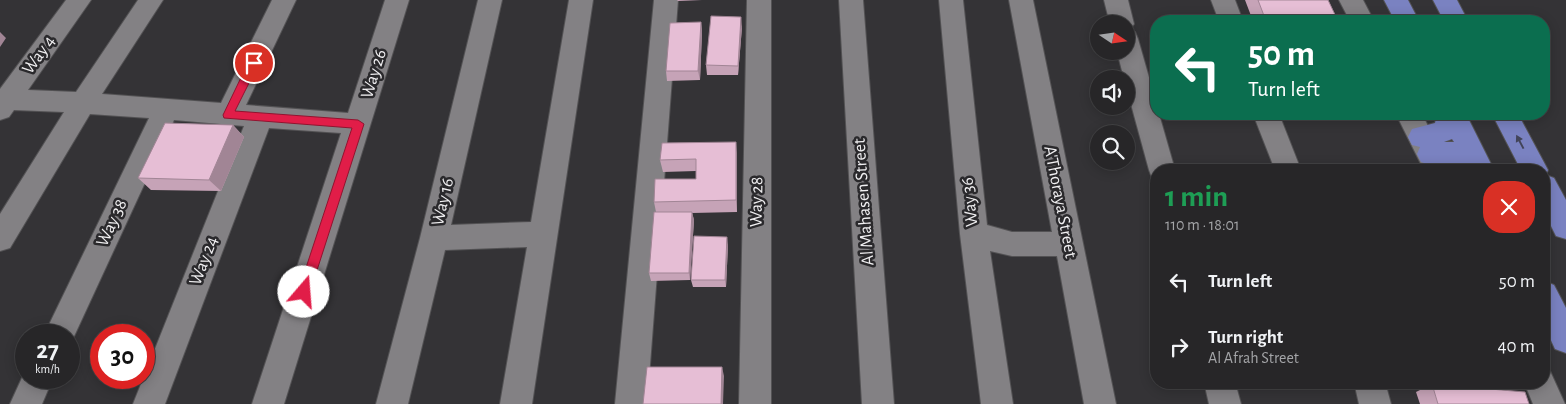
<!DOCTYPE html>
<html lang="en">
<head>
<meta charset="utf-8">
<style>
	:root { --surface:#272628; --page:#333234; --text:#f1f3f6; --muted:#a4a5a8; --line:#434345 }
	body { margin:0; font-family:"Alegreya Sans",sans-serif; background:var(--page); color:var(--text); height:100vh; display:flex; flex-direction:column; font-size:19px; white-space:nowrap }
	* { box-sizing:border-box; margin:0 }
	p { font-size:16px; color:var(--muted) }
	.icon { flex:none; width:28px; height:28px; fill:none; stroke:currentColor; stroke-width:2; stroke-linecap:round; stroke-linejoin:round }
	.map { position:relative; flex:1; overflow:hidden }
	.sheet { position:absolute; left:1150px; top:164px; width:400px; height:225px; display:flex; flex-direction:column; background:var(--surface); border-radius:20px; box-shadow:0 2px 12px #0003,0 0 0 1px var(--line) }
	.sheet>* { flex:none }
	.guide { position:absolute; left:1150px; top:15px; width:400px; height:105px; border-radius:20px; box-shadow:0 2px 12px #0003,0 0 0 1px var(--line); background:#0b6e4f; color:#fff; overflow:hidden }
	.needle { width:32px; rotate:103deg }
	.buttons { position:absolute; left:1090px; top:15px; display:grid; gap:10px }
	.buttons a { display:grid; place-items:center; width:45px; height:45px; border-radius:50%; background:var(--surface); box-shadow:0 2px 12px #0003,0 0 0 1px var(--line); font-size:25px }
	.speed { position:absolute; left:15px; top:324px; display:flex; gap:10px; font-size:25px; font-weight:700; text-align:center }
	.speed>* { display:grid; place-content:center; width:65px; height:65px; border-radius:50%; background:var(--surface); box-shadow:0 2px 12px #0003,0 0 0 1px var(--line); line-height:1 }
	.speed small { font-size:12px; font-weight:400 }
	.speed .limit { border:8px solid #d22; background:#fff; color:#111 }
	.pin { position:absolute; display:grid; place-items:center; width:42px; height:42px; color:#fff; margin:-21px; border:2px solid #fff; border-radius:50%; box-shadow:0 1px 5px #0007 }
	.me { position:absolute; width:55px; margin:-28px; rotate:18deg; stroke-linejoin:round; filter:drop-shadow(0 0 4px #0008) }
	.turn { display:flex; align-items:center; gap:18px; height:105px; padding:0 15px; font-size:22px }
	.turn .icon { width:65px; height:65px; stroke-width:2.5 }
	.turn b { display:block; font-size:35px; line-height:42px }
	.round { display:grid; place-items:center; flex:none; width:52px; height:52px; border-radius:20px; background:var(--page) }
	.headline { display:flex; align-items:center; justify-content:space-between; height:85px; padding:0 15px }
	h1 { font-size:30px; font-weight:700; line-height:38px; color:#1e9e55 }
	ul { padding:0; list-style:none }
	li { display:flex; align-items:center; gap:15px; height:65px; padding:0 15px }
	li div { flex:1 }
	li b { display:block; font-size:19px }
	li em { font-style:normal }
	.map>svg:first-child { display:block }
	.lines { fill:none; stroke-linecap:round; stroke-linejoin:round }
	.minor-casing { stroke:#535254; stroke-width:2 }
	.major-casing { stroke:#535254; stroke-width:2 }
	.minor { fill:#838184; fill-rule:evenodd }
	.major { fill:#7a82c1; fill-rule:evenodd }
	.wall { fill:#c6a3b7 }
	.shaded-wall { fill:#a18595 }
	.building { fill:#e6bed5; stroke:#a18595 }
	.oneway { fill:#424459 }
	.route { fill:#e11d48; stroke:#92132f }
	.labels { text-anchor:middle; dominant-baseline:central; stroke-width:5; stroke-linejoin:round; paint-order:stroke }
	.street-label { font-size:18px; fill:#f1f0f2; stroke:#2a292c }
</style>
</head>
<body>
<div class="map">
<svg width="1566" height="404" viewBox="0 0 1566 404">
	<rect width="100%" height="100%" fill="#343336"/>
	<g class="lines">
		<g class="minor-casing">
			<path id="minor" d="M66,0H91L28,90L76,92L138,0H163L102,94L221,103L272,0H296L246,105L348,113L385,0H409L284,404H252L341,133L269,128L165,404H133L244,126L174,120L70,345L69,335H44L149,118L90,114L10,248L0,251V214L64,112L14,110L9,117L0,120V89Z
				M478,0H502L451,225L531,222L569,0H593L532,404H500L527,247L445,250L408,404H376L420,238Z
				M654,0H678L647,404H615Z
				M747,0H771V404H739Z
				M839,0H863L894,404H862Z
				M939,0H963L987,225L1012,232H1052L1009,0H1033L1116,404H1084L1057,256H1012L990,251L1013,404H981L960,234Z
				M1104,0H1128L1134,24L1129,31L1135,32L1138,39L1156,102V114H1159L1175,170H1156V179L1152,178L1149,170L1126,86V79H1124L1117,51H1126V24H1110Z
				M1211,0H1235L1243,21H1219Z
				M1339,0H1363L1374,21H1350Z
				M1253,114H1279L1301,170H1275Z
				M1396,114H1422L1450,170H1424Z
				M26,369V378H53L42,404H10Z
				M1544,369L1550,371L1565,404H1533L1524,382H1544Z
				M1204,382H1235L1241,404H1209Z
				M1354,382H1385L1391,404H1359Z"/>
		</g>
		<g class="major-casing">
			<path id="major" d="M1384,0H1408L1419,21H1395Z
				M1433,0H1457L1468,21H1444Z
				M1437,114H1466L1494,170H1457L1447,163L1430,165L1421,162L1417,154L1420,147L1412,145L1408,137L1412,129L1435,123ZM1452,139L1454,142H1444Z
				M1492,114H1518L1548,170L1546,175L1554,178L1566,200V239L1556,236L1544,212V170H1521Z
				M1544,281L1554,285L1566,308V353L1555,349L1544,325Z"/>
		</g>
		<use href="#minor" class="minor"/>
		<use href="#major" class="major"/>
	</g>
	<path class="wall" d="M677,0H702L678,1Z
		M1245,0H1328L1338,21H1253Z
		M701,22L702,32L700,80L667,81L666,71Z
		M742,27L738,75H707L706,65Z
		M233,125L244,137L221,191L151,190L138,178Z
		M737,153V212L692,213L694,220L690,280L651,281L649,273L656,212L654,202L696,179V171L663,172L660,160Z
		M728,245L726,287H693L691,280Z
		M1432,384L1529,404H1420L1416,392Z"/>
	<path class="shaded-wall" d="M741,17L742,27L738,75V66Z
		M701,22L702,32L700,80L698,71Z
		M0,32L6,38L0,47Z
		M233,125L244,137L221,191L209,180Z
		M736,142L737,153V212L736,200Z
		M692,212L694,220L690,280L689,273Z
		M727,237L728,245L726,287L725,280Z
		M722,367L724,376L723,404H721Z"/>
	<path class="building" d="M1258,0H1328L1338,21H1266Z
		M711,16L741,17L738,66L706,65Z
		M701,22L698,71H666L670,23Z
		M165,123L233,125L209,180L138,178Z
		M736,142V200L654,202L655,179H696V159L660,160L662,143Z
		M654,212H692L689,273H649Z
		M694,236L727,237L725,280H691Z
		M647,367H722L721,404H643Z
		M1432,384L1525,392L1529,404H1438Z"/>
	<defs><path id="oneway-solid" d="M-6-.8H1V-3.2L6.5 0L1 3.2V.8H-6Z" transform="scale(1.25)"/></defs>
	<use class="oneway" href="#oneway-solid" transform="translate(1520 142) rotate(-118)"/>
	<path class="route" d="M254,59L259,63L235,111L358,120L364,124L310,292L308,296L304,298L300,296L298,292L352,128L224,118L223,115L248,63Z"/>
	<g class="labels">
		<g class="street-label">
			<text transform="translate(39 55) rotate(-54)">Way 4</text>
			<text transform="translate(374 74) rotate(-73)">Way 26</text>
			<text transform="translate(443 202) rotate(-77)">Way 16</text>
			<text transform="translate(757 202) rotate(-89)">Way 28</text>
			<text transform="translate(864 202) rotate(-94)">Al Mahasen Street</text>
			<text transform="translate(970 202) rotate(-96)">Way 36</text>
			<text transform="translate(1060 202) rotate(79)">A'Thoraya Street</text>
			<text transform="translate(112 223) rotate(-65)">Way 38</text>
			<text transform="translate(204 261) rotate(-69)">Way 24</text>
		</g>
	</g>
</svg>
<div class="buttons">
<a><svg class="needle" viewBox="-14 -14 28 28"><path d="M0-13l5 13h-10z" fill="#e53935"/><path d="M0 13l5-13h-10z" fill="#a4a5a8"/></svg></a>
<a><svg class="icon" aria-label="sound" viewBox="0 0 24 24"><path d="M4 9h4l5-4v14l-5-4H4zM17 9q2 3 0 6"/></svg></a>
<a><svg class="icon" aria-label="search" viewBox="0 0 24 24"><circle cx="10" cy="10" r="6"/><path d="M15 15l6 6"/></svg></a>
</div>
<div class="speed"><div>27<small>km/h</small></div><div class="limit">30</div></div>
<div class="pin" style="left:254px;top:63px;background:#d93025"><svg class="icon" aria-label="arrive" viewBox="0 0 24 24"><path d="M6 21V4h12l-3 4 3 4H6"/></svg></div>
<svg class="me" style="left:304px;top:292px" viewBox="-20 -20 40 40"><circle r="19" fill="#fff"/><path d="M0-13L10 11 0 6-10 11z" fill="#e11d48"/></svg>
<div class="guide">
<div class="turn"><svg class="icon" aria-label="left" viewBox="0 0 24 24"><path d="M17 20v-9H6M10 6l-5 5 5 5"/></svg><div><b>50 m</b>Turn left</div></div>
</div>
<section class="sheet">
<div class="headline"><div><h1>1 min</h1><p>110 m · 18:01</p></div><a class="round" style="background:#d93025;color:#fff"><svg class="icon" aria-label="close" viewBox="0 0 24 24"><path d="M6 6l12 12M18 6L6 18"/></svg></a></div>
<ul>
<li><svg class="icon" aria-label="left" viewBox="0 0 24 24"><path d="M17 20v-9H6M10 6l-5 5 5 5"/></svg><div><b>Turn left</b></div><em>50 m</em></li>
<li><svg class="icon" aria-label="right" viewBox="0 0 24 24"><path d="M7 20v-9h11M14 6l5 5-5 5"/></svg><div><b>Turn right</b><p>Al Afrah Street</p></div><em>40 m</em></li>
</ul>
</section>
</div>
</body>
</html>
